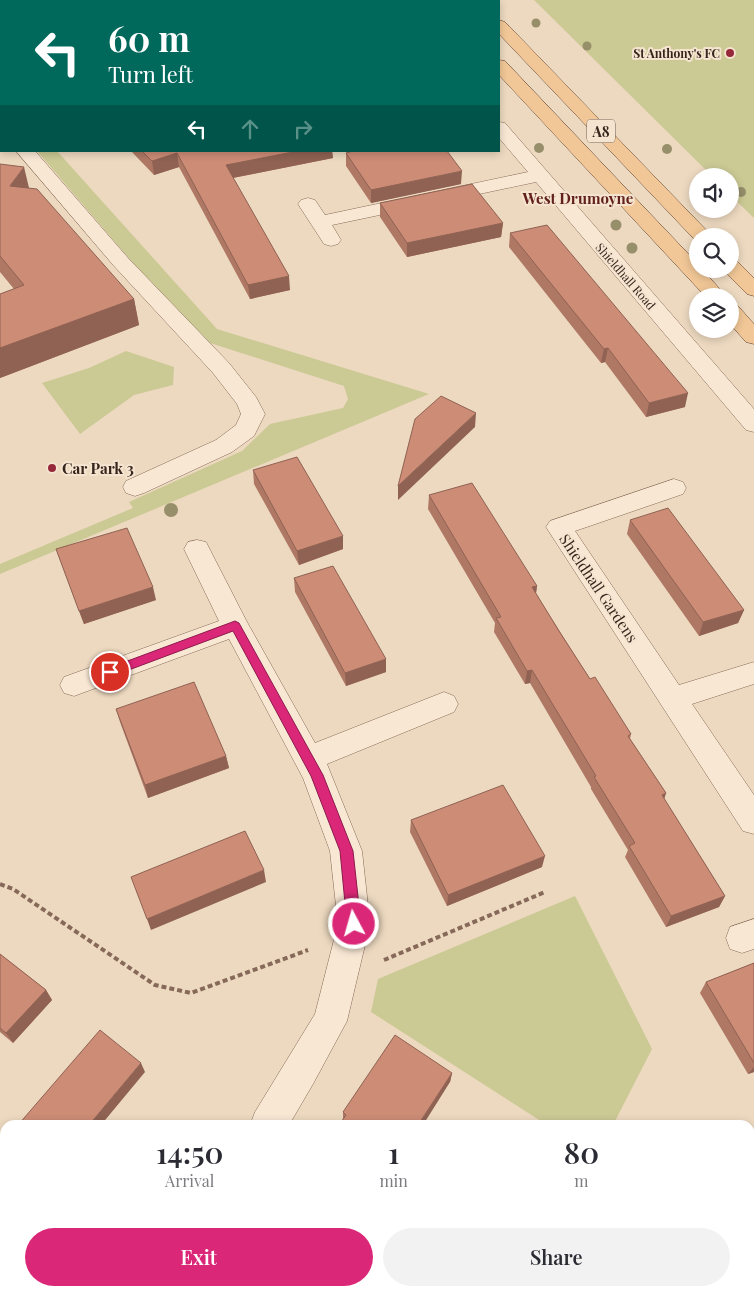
<!DOCTYPE html>
<html lang="en">
<head>
<meta charset="utf-8">
<style>
	:root { --surface:#fff; --page:#f2f2f3; --text:#2b2b33; --muted:#7c7c81; --accent:#db2777 }
	body { margin:0; font-family:"Playfair Display",serif; background:var(--page); color:var(--text); height:100vh; display:flex; flex-direction:column; font-size:19px; white-space:nowrap }
	* { box-sizing:border-box; margin:0 }
	p { font-size:16px; color:var(--muted) }
	.icon { flex:none; width:28px; height:28px; fill:none; stroke:currentColor; stroke-width:2; stroke-linecap:round; stroke-linejoin:round }
	.map { position:relative; flex:1; overflow:hidden }
	.side { position:absolute; left:0px; top:1120px; width:755px; height:176px; display:flex; flex-direction:column; background:var(--surface); border-radius:15px 15px 0 0; box-shadow:0 2px 8px #0003 }
	.side>* { flex:none }
	.banner { position:absolute; left:0px; top:0px; width:500px; height:152px; box-shadow:0 2px 8px #0003; background:#00695c; color:#fff; overflow:hidden }
	.tools { position:absolute; left:689px; top:168px; display:grid; gap:10px }
	.tools a { display:grid; place-items:center; width:50px; height:50px; border-radius:50%; background:var(--surface); box-shadow:0 2px 8px #0003; font-size:25px }
	.pin { position:absolute; display:grid; place-items:center; width:42px; height:42px; color:#fff; margin:-21px; border:2px solid #fff; border-radius:50%; box-shadow:0 1px 5px #0007 }
	.me { position:absolute; width:55px; margin:-28px; rotate:354deg; stroke-linejoin:round; filter:drop-shadow(0 0 4px #0008) }
	.turn { display:flex; align-items:center; gap:18px; height:105px; padding:0 25px; font-size:22px }
	.turn .icon { width:65px; height:65px; stroke-width:2.5 }
	.turn b { display:block; font-size:35px; line-height:42px }
	.lanes { display:flex; align-items:center; height:48px; padding:0 25px; background:#0003; justify-content:center; gap:25px; direction:ltr }
	.lanes .off { opacity:.35 }
	.eta { display:flex; justify-content:space-evenly; align-items:center; height:85px; text-align:center }
	.eta b { font-size:30px; font-weight:600; line-height:35px }
	.primary-button { display:flex; gap:10px; margin-top:auto; padding:10px 25px }
	.primary-button a { flex:1; height:58px; border-radius:30px; background:var(--accent); color:#fff; font-size:20px; font-weight:600; line-height:58px; text-align:center }
	.primary-button a+a { background:var(--page); color:var(--text) }
	.map>svg:first-child { display:block }
	.green { fill:#cbc994 }
	.lines { fill:none; stroke-linecap:round; stroke-linejoin:round }
	.minor-casing { stroke:#866958; stroke-width:1 }
	.major-casing { stroke:#54392d; stroke-width:1 }
	.path { stroke:#866958; stroke-width:4; stroke-dasharray:5 3; stroke-linecap:butt }
	.minor { fill:#f8e7d3; fill-rule:evenodd }
	.major { fill:#f1c797; fill-rule:evenodd }
	.tree { fill:#968f6a }
	.wall { fill:#af7865 }
	.shaded-wall { fill:#8f6253 }
	.building { fill:#cc8c76; stroke:#8f6253 }
	.route { fill:#db2777; stroke:#8e194d }
	.poi-dot { fill:#95293a; stroke:#f5e4cf; stroke-width:2 }
	.labels { text-anchor:middle; dominant-baseline:central; stroke-width:4; stroke-linejoin:round; paint-order:stroke }
	.far-poi-label { font-size:12px; font-weight:bold; fill:#36251c; stroke:#f5e4cf; text-anchor:end }
	.far-street-label { font-size:12px; fill:#36251c; stroke:#f5e4cf }
	.shield { fill:#f5e4cf; stroke:#6f5e52; stroke-width:1 }
	.shield-label { font-size:14px; font-weight:bold; fill:#36251c }
	.far-quarter-label { font-size:15px; font-weight:bold; fill:#62201c; stroke:#f5e4cf }
	.poi-label { font-size:15px; font-weight:bold; fill:#36251c; stroke:#f5e4cf; text-anchor:start }
	.street-label { font-size:15px; fill:#36251c; stroke:#f5e4cf }
</style>
</head>
<body>
<div class="map">
<svg width="754" height="1296" viewBox="0 0 754 1296">
	<rect width="100%" height="100%" fill="#edd9c0"/>
	<path class="green" d="M145,0H371L372,1H140Z
		M534,0H754V218L730,195V176H712Z
		M37,151H57L217,329L429,394L0,574V564L133,508L129,502L242,451L270,424L343,408L348,399L344,386L207,342L132,262Z
		M126,351L174,367L173,385L134,395L80,434L42,383L89,368Z
		M575,896L652,1049L613,1125H547L371,1012L378,979Z"/>
	<g class="lines">
		<g class="minor-casing">
			<path id="minor" d="M56,0H72L73,1H57Z
				M380,0H396L397,1H381Z
				M499,122L505,123L754,409V432L746,430L536,182L332,225L341,240L338,244L331,246L324,244L298,204L301,200L308,198L315,200L325,215L528,172L499,138Z
				M16,151H35L128,258L229,363L256,397L265,414L254,436L232,452L144,493L135,496L126,493L123,487L126,481L216,440L236,425L241,414L237,404L213,373L114,266Z
				M674,479L683,482L686,488L683,494L575,531L679,685L754,662V684L692,704L754,795V834L743,831L546,527L550,521Z
				M197,540L206,542L247,622L315,743L444,692L454,696L458,704L454,712L327,764L362,851L370,924L347,1021L313,1084L289,1125H250L255,1112L315,1014L338,924L330,851L303,778L229,639L74,696L64,693L60,685L64,677L219,621L184,549L188,542Z
				M754,919V949L742,953L730,949L726,938L730,927Z
				M65,1291H107L105,1296H63Z"/>
		</g>
		<g class="major-casing">
			<path id="major" d="M430,0H446L447,1H431Z
				M466,0H483L484,1H467Z
				M499,20L505,22L712,236H698V241L695,240L499,34Z
				M499,60L505,61L698,264V269H702L726,296H705L499,75Z
				M730,259L737,261L754,278V296L747,294L722,269H730Z
				M730,305L738,306L754,324V344L746,342L730,324Z"/>
		</g>
		<path class="path" d="M0,884L13,889L155,985L191,993L308,950
			M384,960L545,892"/>
		<use href="#minor" class="minor"/>
		<use href="#major" class="major"/>
	</g>
	<g class="tree">
		<circle cx="536" cy="23" r="4.5"/>
		<circle cx="587" cy="46" r="4.5"/>
		<circle cx="539" cy="148" r="5"/>
		<circle cx="667" cy="149" r="5"/>
		<circle cx="741" cy="192" r="5"/>
		<circle cx="616" cy="225" r="5.5"/>
		<circle cx="632" cy="248" r="5.5"/>
		<circle cx="171" cy="510" r="7"/>
	</g>
	<path class="wall" d="M131,151H332L333,158L233,178L290,290L250,299L179,167L154,175Z
		M346,153L461,184L371,203L346,166Z
		M0,164L29,188L134,299L139,325L0,378V294L14,289L0,272Z
		M380,203L503,223L501,237L407,257L380,217Z
		M510,233L685,407L646,417L605,362L601,363L509,247Z
		M253,470L343,549L299,565L254,484Z
		M429,495L537,586L536,594L590,679L631,734L630,739L666,793L664,799L725,896L719,907L666,927L625,857L628,850L591,789V787L530,683L525,684L494,632L495,623L428,509Z
		M630,520L744,610L738,623L699,636L627,534Z
		M56,549L156,600L84,624Z
		M294,578L386,672L346,686L295,592Z
		M116,709L226,756L229,768L148,798L120,722Z
		M411,820L542,867L447,906L410,832Z
		M0,954L46,990L52,1000L13,1043L0,1032Z
		M754,963V1072L748,1074L700,993L706,982Z
		M452,1073L450,1082L343,1119V1112Z"/>
	<path class="shaded-wall" d="M0,113H1V140L0,141Z
		M298,151H332L333,158L227,179L226,165Z
		M177,153L179,167L154,175L152,161Z
		M24,167L30,192L10,186Z
		M462,171L461,184L371,203V190Z
		M503,223L501,237L407,257V243Z
		M289,276L290,290L250,299L248,285Z
		M134,299L139,325L0,378V348Z
		M608,348L605,362L601,363L604,349Z
		M688,393L685,407L646,417L649,403Z
		M476,413L475,427L398,500V486Z
		M343,536V549L299,565L297,551Z
		M537,586L535,599L532,587Z
		M153,587L156,600L84,624L79,611Z
		M744,610L738,623L699,636L703,622Z
		M386,659V672L346,686L345,673Z
		M532,670L530,683L525,684L527,671Z
		M226,756L229,768L148,798L145,785Z
		M666,793L662,806V795Z
		M545,856L542,867L447,906L448,895Z
		M264,870L266,882L151,930L147,919Z
		M725,896L719,907L666,927L671,916Z
		M46,990L52,1000L13,1043L6,1033Z
		M141,1063L145,1072L101,1125H89Z
		M754,1067V1072L748,1074Z
		M452,1073L450,1082L423,1125H418Z
		M5,1226V1242L0,1248V1232Z
		M284,1291H289L286,1296H281Z"/>
	<path class="building" d="M142,151H298L226,165L289,276L248,285L177,153L152,161Z
		M353,151H447L462,171L371,190L346,153Z
		M0,164L24,167L10,186L37,189L134,299L0,348V294L24,285L0,256Z
		M472,184L503,223L407,243L380,203Z
		M547,225L688,393L649,403L608,348L604,349L510,233Z
		M441,396L476,413L398,486L415,419Z
		M297,457L343,536L297,551L253,470Z
		M472,483L537,586L532,587L559,631L590,679L595,677L631,734L628,736L666,793L662,795L725,896L671,916L629,846L635,843L594,777L596,776L532,670L527,671L496,618L501,617L429,495Z
		M668,508L744,610L703,622L630,520Z
		M127,528L153,587L79,611L56,549Z
		M333,566L386,659L345,673L294,578Z
		M194,682L226,756L145,785L116,709Z
		M503,785L545,856L448,895L411,820Z
		M245,831L264,870L147,919L131,877Z
		M0,954L46,990L6,1033L0,1028Z
		M754,963V1063L706,982Z
		M100,1030L141,1063L89,1125H18Z
		M395,1035L452,1073L418,1125H339L346,1115L343,1112Z
		M5,1140V1226L0,1232V1146Z
		M192,1291H284L281,1296H189Z
		M472,1291H559L561,1296H464Z
		M652,1291H660L664,1296H647Z"/>
	<path class="route" d="M235,621L239,623L323,775L353,851L361,924L359,929L354,931L349,929L347,924L340,851L311,776L233,631L110,677L104,672L106,669Z"/>
	<g class="poi-dot">
		<circle cx="730" cy="53" r="5"/>
		<circle cx="52" cy="468" r="5"/>
	</g>
	<g class="labels">
		<g class="far-poi-label">
			<text x="720" y="53">St Anthony's FC</text>
		</g>
		<g class="far-street-label">
			<text transform="translate(626 276) rotate(49)">Shieldhall Road</text>
		</g>
		<rect class="shield" x="587" y="119.5" width="28" height="23" rx="4"/>
		<g class="shield-label">
			<text x="601" y="131">A8</text>
		</g>
		<g class="far-quarter-label">
			<text x="578" y="198">West Drumoyne</text>
		</g>
		<g class="poi-label">
			<text x="62" y="468">Car Park 3</text>
		</g>
		<g class="street-label">
			<text transform="translate(599 588) rotate(56)">Shieldhall Gardens</text>
		</g>
	</g>
</svg>
<div class="tools">
<a><svg class="icon" aria-label="sound" viewBox="0 0 24 24"><path d="M4 9h4l5-4v14l-5-4H4zM17 9q2 3 0 6"/></svg></a>
<a><svg class="icon" aria-label="search" viewBox="0 0 24 24"><circle cx="10" cy="10" r="6"/><path d="M15 15l6 6"/></svg></a>
<a><svg class="icon" aria-label="layers" viewBox="0 0 24 24"><path d="M12 4l9 5-9 5-9-5zM3 14l9 5 9-5"/></svg></a>
</div>
<div class="pin" style="left:110px;top:672px;background:#d93025"><svg class="icon" aria-label="arrive" viewBox="0 0 24 24"><path d="M6 21V4h12l-3 4 3 4H6"/></svg></div>
<svg class="me" style="left:354px;top:924px" viewBox="-20 -20 40 40"><circle r="17" fill="#db2777" stroke="#fff" stroke-width="3"/><path d="M0-11L8 9 0 5-8 9z" fill="#fff"/></svg>
<div class="banner">
<div class="turn"><svg class="icon" aria-label="left" viewBox="0 0 24 24"><path d="M17 20v-9H6M10 6l-5 5 5 5"/></svg><div><b>60 m</b>Turn left</div></div>
<div class="lanes"><svg class="icon" aria-label="left" viewBox="0 0 24 24"><path d="M17 20v-9H6M10 6l-5 5 5 5"/></svg><svg class="icon off" aria-label="ahead" viewBox="0 0 24 24"><path d="M12 20V5M6 11l6-6 6 6"/></svg><svg class="icon off" aria-label="right" viewBox="0 0 24 24"><path d="M7 20v-9h11M14 6l5 5-5 5"/></svg></div>
</div>
<section class="side">
<div class="eta">
<div><b>14:50</b><p>Arrival</p></div>
<div><b>1</b><p>min</p></div>
<div><b>80</b><p>m</p></div>
</div>
<div class="primary-button"><a>Exit</a><a>Share</a></div>
</section>
</div>
</body>
</html>
